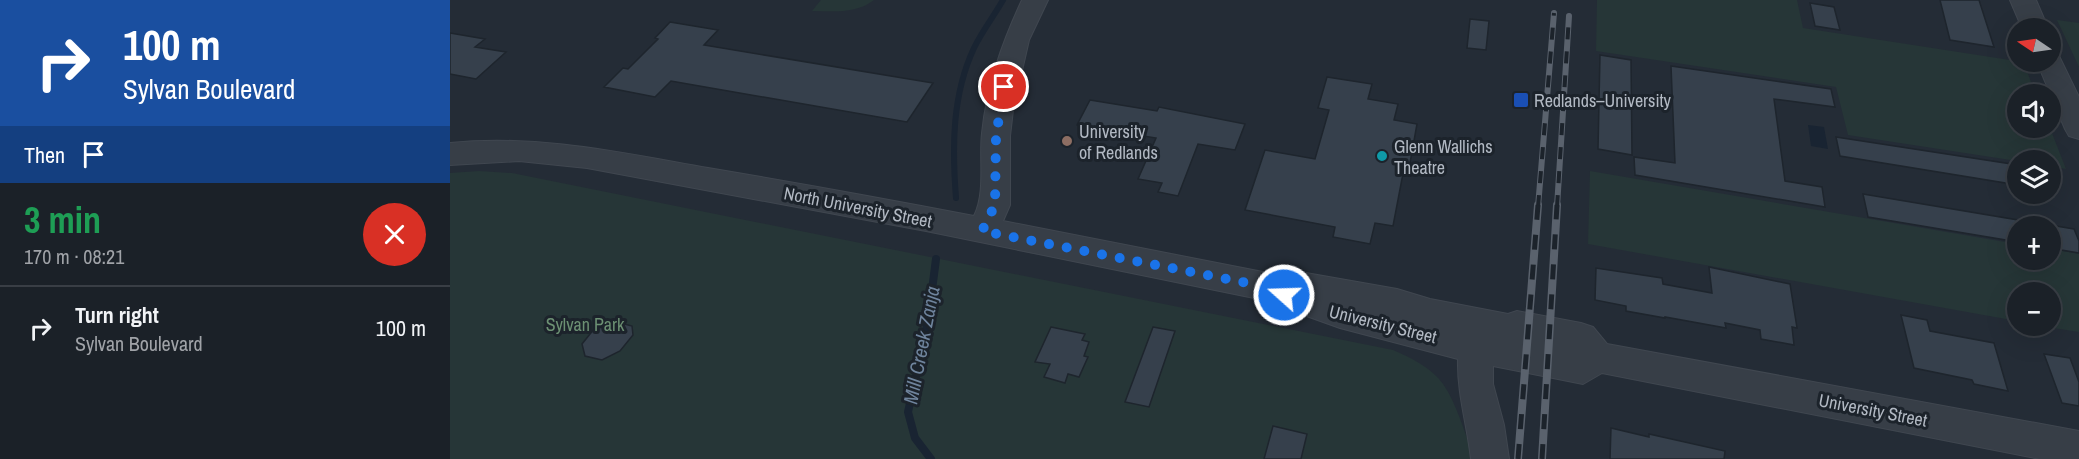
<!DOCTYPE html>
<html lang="en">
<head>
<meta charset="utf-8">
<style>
	:root { --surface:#1b2128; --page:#242930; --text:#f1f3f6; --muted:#a0a3a8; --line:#393e45 }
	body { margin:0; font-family:"Archivo Narrow",sans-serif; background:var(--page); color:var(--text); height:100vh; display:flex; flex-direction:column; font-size:22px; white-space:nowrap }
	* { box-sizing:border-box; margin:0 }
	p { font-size:20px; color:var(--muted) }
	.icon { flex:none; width:33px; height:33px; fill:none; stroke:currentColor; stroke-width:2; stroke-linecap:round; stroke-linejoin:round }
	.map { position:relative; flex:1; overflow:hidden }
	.drawer { display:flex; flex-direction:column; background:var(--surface); width:450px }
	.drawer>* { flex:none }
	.banner { background:#1a4fa0; color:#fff; overflow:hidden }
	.needle { width:39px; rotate:283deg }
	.tools { position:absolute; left:1557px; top:18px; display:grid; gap:12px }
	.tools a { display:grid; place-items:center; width:54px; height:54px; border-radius:50%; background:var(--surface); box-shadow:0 6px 24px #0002,0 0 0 2px var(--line); font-size:30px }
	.pin { position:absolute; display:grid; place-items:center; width:51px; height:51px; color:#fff; margin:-26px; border:3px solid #fff; border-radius:50%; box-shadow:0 2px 6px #0007 }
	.me { position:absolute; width:66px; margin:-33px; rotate:290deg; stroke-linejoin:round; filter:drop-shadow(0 0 4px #0008) }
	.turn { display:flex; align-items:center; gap:21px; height:126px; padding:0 24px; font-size:27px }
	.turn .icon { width:78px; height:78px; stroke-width:2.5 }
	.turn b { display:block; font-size:42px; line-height:51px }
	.then { display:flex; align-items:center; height:57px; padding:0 24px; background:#0003; gap:12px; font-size:22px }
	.round { display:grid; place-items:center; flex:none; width:63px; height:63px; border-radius:32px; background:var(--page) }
	.overview { display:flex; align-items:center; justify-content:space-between; height:102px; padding:0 24px }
	h1 { font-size:36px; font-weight:700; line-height:45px; color:#1e9e55 }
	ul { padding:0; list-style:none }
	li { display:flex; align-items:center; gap:18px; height:84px; padding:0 24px; border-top:2px solid var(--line) }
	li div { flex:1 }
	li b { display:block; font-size:22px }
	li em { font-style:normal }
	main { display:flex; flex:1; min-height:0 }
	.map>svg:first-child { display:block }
	.green { fill:#263637 }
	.water { fill:#192432 }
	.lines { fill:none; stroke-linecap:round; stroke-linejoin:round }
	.stream-far1 { stroke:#192432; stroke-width:6 }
	.stream { stroke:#192432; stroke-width:8 }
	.building { fill:#36404c; stroke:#1e252d; stroke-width:1.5 }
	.minor-casing { stroke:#404750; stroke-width:2 }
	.minor { fill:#373e47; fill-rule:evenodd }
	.rail-far1-casing { stroke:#5a626d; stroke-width:6 }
	.rail-casing { stroke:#5a626d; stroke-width:8 }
	.rail-far1 { stroke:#1c232b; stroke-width:4; stroke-dasharray:12; stroke-linecap:butt }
	.rail { stroke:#1c232b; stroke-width:5; stroke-dasharray:15; stroke-linecap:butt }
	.route { stroke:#1a73e8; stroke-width:10; stroke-dasharray:0 18 }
	.transit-dot { fill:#1a4fb4; stroke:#1c232b; stroke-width:2 }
	.education-dot { fill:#8d6e63; stroke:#1c232b; stroke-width:2 }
	.culture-dot { fill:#0f9aa8; stroke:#1c232b; stroke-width:2 }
	.labels { text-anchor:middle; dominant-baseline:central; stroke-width:6; stroke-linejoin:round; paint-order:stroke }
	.poi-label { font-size:18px; fill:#b2b9c3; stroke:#1c232b; text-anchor:start }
	.street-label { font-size:18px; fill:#b2b9c3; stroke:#1c232b }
	.park-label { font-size:18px; fill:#6c9073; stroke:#1c232b }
	.water-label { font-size:20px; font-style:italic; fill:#6f849d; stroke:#1c232b }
</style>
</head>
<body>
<main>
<section class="drawer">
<div class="banner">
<div class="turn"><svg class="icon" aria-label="right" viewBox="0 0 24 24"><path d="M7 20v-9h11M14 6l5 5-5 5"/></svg><div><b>100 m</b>Sylvan Boulevard</div></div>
<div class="then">Then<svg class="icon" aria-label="arrive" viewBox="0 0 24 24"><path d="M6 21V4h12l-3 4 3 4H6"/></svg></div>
</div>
<div class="overview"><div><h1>3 min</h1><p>170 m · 08:21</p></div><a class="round" style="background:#d93025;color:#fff"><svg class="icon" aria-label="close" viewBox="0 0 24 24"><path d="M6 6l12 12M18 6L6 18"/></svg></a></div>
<ul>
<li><svg class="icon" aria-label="right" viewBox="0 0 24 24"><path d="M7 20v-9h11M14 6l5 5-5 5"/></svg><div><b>Turn right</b><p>Sylvan Boulevard</p></div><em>100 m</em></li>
</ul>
</section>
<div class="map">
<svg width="1629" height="459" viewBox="0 0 1629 459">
	<rect width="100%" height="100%" fill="#242c36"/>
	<path class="green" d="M371,0H424C406,14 385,11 362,11Z
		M1147,0H1347L1353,28L1573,62L1586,94H1568V128H1600L1616,169L1601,166L1600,160L1567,161L1398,135L1386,87L1146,51Z
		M1607,20L1629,23V67Z
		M29,171L62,173L943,350C961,358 981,367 993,384C1007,404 1014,432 1023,454V459H0V173Z
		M1140,171L1567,244L1568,260H1600L1601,249L1629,254V332L1591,326H1600V292H1568L1567,321L1138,244Z"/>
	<path class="water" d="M1358,125L1374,127L1378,149L1361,146Z"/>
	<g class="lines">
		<path class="stream-far1" d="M506,198C502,147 502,95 524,48C532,31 544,16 553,0"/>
		<path class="stream" d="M481,459L465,438L458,412L478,321L486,259"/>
	</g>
	<path class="building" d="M1490,0H1529L1544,47L1500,40Z
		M1360,3L1384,7L1390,30L1365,26Z
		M1020,19L1039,21L1036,50L1017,48Z
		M220,22L268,30L254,45L483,83L457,122L221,81L205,97L154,87L173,68L178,69L208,39L205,38Z
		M0,33L35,39L25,47L56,52L26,79L0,74Z
		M1150,55L1181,60L1182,155L1148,149Z
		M1221,66L1381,89L1385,107L1324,99L1335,181L1372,187L1375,207L1185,175L1184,157L1225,163Z
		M877,77L922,84L918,99L948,104L944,120L967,124L960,163H955L943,226L925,223L920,244L883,237L885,227L795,210L815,150L865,159L879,110L868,108Z
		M640,100L707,111L709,107L795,124L785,150L748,144L728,196L708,192L712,183L688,179L706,138L627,125Z
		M1386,137L1568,165V185L1390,156Z
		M1413,194L1568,220V242L1418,217Z
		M1600,225L1624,229L1629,241V253L1600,248Z
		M1259,267L1340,284L1347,328L1342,327L1344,345L1311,339L1310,330L1275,323L1276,328L1215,317V318L1176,311V306L1145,300L1146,268L1212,278L1213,284L1262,293Z
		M1451,315L1477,320L1480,331L1544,343L1558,391L1524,384L1522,380L1464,368Z
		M163,321L182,326L183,335L170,351L152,360L135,356L132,344L144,329Z
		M601,327L635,334L632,340L639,342L634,356L638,357L629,377L618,374L615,383L594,377L600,364L585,362Z
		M703,327L725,331L699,407L675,402Z
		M1594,354L1620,358L1629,382V406L1612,403Z
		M823,426L857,434L851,459H814Z
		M1161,428L1199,437V434L1275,451L1274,459H1160Z"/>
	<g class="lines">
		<g class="minor-casing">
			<path id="minor" d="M572,0H598L579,40L563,110L560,136V205L553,221L813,272L842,283L844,277L856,273L947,289L980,299L1058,314L1067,311L1131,323L1143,327L1157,344L1629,431V459H1590L1152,373L1133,384L1043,366V384L1054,425L1059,459H1021C1017,424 1007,393 1008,359L890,328L809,299L476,231L137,168L69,161L0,165V143C88,134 172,153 258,168C347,183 436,199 524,216C536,192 529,159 532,133C537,85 552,43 572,0Z
				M1560,0H1586L1598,28H1572Z
				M1600,53L1609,56L1629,97V139L1619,136L1615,129L1587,62H1600Z"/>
		</g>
		<use href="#minor" class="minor"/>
		<g class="rail-far1-casing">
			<path id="rail-far1" d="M1088,207L1104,13
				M1107,207L1119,16"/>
		</g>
		<g class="rail-casing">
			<path id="rail" d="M1068,459L1088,205
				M1092,459L1107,205"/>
		</g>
		<use href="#rail-far1" class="rail-far1"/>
		<use href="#rail" class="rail"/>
	</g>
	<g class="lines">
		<path class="route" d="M554,87L546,136L545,205L532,231L813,286L834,295"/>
	</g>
	<rect class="transit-dot" x="1063" y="92" width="16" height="16" rx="3"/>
	<circle class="education-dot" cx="617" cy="141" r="6"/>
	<circle class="culture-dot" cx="932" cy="156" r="6"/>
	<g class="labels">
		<g class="poi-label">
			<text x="1084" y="100">Redlands–University</text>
			<text x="629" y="131">University<tspan x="629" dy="21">of Redlands</tspan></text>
			<text x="944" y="146">Glenn Wallichs<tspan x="944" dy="21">Theatre</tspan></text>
		</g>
		<g class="street-label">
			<text transform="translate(408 207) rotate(11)">North University Street</text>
			<text transform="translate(933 324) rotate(14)">University Street</text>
			<text transform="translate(1423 410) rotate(11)">University Street</text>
		</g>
		<g class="park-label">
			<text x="135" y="324">Sylvan Park</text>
		</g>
		<g class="water-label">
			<text transform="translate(471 345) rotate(-79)">Mill Creek Zanja</text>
		</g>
	</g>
</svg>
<div class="tools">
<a><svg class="needle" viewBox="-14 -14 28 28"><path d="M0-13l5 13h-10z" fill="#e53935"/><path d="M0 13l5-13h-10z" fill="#a0a3a8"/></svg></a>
<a><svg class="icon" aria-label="sound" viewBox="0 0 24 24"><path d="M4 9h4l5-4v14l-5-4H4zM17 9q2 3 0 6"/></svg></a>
<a><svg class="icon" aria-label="layers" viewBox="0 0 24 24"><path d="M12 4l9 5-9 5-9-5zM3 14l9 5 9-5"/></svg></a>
<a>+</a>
<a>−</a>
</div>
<div class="pin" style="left:554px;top:87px;background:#d93025"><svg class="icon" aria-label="arrive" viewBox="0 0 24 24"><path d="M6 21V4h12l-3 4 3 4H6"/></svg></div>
<svg class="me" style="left:834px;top:295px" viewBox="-20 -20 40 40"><circle r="17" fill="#1a73e8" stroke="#fff" stroke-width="3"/><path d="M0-11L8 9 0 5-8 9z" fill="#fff"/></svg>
</div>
</main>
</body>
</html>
